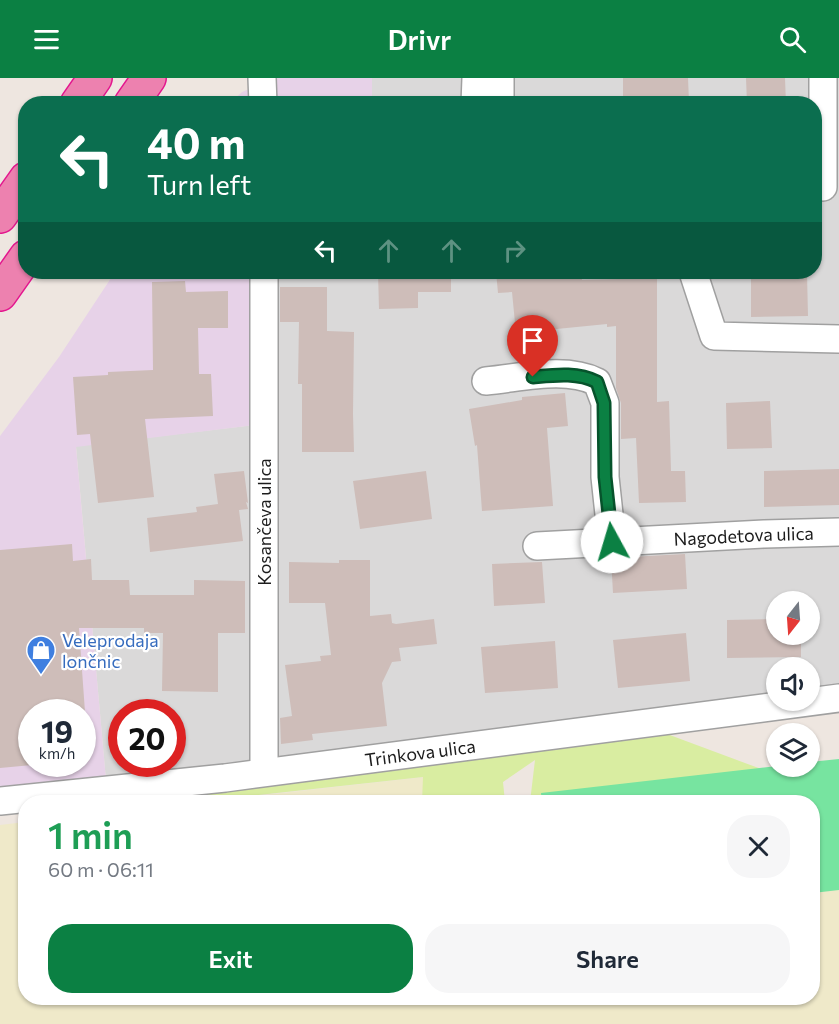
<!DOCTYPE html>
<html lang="en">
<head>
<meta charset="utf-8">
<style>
	:root { --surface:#fff; --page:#f6f6f7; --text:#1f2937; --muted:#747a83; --accent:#0b8043 }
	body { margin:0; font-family:Commissioner,sans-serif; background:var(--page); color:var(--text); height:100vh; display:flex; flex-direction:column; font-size:22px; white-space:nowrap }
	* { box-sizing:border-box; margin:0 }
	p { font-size:20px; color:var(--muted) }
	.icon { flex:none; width:33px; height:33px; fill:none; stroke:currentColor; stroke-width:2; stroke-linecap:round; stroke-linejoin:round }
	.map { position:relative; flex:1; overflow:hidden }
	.sheet { position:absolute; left:18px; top:717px; width:802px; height:210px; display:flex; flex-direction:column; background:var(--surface); border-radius:24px; box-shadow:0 2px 4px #0004 }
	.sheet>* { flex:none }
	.guide { position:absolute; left:18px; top:18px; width:804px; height:183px; border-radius:24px; box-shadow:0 2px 4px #0004; background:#0b6e4f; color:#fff; overflow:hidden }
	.needle { width:39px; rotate:197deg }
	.buttons { position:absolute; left:766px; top:513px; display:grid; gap:12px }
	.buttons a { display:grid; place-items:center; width:54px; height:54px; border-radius:50%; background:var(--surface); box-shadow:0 2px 4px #0004; font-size:30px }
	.speed { position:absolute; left:18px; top:621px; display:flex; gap:12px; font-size:30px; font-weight:700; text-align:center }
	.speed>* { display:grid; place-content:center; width:78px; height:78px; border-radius:50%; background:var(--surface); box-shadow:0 2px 4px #0004; line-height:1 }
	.speed small { font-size:15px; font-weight:400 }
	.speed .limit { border:9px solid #d22; background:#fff; color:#111 }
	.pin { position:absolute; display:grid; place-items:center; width:51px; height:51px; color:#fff; margin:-62px -26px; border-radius:50% 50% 50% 0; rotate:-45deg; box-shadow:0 0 6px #0007 }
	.pin .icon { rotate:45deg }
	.me { position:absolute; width:66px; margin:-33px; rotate:354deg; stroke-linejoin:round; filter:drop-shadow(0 0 4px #0008) }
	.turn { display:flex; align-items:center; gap:21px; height:126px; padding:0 30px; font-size:27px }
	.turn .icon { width:78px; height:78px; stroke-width:2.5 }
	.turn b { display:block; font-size:42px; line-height:51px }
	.lanes { display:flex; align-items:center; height:57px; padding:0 30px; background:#0003; justify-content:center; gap:30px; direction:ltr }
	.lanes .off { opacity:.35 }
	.round { display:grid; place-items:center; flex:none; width:63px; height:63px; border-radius:24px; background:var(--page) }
	.overview { display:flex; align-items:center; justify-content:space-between; height:102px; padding:0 30px }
	h1 { font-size:36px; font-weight:600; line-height:45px; color:#1e9e55 }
	.action { display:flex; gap:12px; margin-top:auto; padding:12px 30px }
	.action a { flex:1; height:69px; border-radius:24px; background:var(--accent); color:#fff; font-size:24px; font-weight:600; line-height:69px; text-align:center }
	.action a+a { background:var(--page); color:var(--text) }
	header { display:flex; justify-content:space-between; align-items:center; height:78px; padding:0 30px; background:var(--accent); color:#fff; font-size:27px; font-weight:600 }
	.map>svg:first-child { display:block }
	.residential { fill:#dad9d9; fill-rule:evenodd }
	.industrial { fill:#e7d2e8; fill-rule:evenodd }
	.farmland { fill:#efe9c9 }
	.grass { fill:#d9eda1 }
	.pitch { fill:#77e4a0 }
	.building { fill:#cebdb9 }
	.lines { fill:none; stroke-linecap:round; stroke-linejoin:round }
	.minor-casing { stroke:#a0a0a0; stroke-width:30 }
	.highway-casing { stroke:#e3168e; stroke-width:36 }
	.minor { stroke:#fff; stroke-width:27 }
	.highway { stroke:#ed81af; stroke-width:33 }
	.route-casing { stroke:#07532c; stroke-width:15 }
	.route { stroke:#0b8043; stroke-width:10 }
	.labels { text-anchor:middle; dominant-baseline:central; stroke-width:4.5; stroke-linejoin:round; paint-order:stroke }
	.street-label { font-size:18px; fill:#1c1c1c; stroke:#fff }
	.shop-label { font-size:18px; fill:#366cbe; stroke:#fff; text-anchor:start }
</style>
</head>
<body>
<header><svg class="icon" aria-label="menu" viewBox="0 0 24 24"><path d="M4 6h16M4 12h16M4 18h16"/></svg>Drivr<svg class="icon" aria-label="search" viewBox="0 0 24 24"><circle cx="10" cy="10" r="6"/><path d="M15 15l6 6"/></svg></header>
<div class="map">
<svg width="839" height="946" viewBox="0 0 839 946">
	<rect width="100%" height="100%" fill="#eee6e0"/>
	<path class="residential" d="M372,0H839V607L810,611V590H777V615L273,680L275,194H814V26L372,25ZM777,524H810V556H777Z
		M255,347L258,682L106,702L76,368ZM122,634H172V686H122Z"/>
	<path class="industrial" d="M274,0H372V25H274Z
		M258,7V25L229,26L242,14Z
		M115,194H256L255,347L76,369L106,702L0,715V358L59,279ZM32,634H82V686H32Z"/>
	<path class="farmland" d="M424,699L422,724H196L282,715Z
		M25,744L26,920H813V814L839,808V946H0V747Z"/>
	<path class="grass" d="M659,653L839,720L813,724H530L535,682L503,704L505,724H422L423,699L196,724H98Z"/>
	<path class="pitch" d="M839,681V812L813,815V724H542L541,715L777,688H810V684Z"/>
	<path class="building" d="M623,0H688L689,24L623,25Z
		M746,0H785L786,26H747Z
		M378,194H451V214H418V230L379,231Z
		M496,194H581L582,202L657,200V324L669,323L671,393H685L686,424L639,425L636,360L621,361V325L616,310V248L607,249V246L516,255L512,214L498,215Z
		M751,196H807L808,238L751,239Z
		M185,203L186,214L228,213V250H198L199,296H211L213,338L145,341L154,419L98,425L90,356L77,357L73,299L108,297V294L153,292L152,204Z
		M280,209H327V253L354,254L353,336L354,374H302V306H298L299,244H280Z
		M565,315L568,348L547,350L553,428L482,433L477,367L475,368L469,331L522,322V319Z
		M770,323L772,370L727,371L726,325Z
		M839,391V427L764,429V393Z
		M244,393L248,425L246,424L248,431L239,432L243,463L150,474L147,440L197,434L196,429L218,426L214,396Z
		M426,393L432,441L360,451L353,403Z
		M72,466L73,483L91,481L92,502H129L130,517H194V502L245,503V555H218V614L162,613L163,555H144V550H79L85,634H32V687L0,690V472Z
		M685,476L687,511L613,515L611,480Z
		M339,482H370V538L391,536L392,545L396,546L434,541L437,566L399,570L401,583L392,584L382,605L387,648L312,656L313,662L281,666L280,640L292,638L285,587L321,583L320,578L331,577L325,525H289V484L339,485Z
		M542,484L545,525L494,528L492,486Z
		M777,541V556H801V579L727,580V542Z
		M686,555L690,603L618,610L613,562Z
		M555,563L558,610L485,615L481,569Z"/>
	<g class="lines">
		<g class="minor-casing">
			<g id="minor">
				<path d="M262,0L263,26"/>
				<path d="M500,0V26"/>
				<path d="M475,26L476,0"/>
				<path d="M823,109V0"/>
				<path d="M693,194L714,258L839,261"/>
				<path d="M486,303C521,300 565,288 597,304L605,325V399L612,464"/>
				<path id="s1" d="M537,468L764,456L839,454"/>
				<path d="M264,694V194"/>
				<path id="s2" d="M0,723L225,700L839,620"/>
			</g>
		</g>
		<g class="highway-casing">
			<path id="highway" d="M77,26L95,0
				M131,26L149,0
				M0,138L26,101
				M0,216L26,179"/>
		</g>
		<use href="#minor" class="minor"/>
		<use href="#highway" class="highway"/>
	</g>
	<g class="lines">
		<g class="route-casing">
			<path id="route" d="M533,299C555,297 577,294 597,304L604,325L605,399L612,464"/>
		</g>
		<use href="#route" class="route"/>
	</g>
	<defs>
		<g id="shop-pin" transform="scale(1.5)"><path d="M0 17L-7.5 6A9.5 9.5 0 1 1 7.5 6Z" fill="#3f7fe0" stroke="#fff"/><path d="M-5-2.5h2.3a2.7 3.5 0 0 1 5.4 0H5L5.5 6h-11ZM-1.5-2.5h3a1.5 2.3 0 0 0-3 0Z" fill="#fff"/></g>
	</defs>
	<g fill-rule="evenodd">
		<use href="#shop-pin" x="41" y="572"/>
	</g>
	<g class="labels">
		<g class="street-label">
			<text transform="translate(264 444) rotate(-90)">Kosančeva ulica</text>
			<text stroke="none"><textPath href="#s1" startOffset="207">Nagodetova ulica</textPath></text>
			<text stroke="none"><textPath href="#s2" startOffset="423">Trinkova ulica</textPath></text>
		</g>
		<g class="shop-label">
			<text x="62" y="562">Veleprodaja<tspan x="62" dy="21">lončnic</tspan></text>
		</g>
	</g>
</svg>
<div class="buttons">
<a><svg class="needle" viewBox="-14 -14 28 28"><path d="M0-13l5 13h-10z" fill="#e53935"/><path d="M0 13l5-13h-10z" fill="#747a83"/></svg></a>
<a><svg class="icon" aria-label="sound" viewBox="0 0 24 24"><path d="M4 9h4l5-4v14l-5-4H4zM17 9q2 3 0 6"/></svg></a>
<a><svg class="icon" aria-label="layers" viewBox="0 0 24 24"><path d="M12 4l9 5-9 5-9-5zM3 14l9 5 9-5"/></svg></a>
</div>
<div class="speed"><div>19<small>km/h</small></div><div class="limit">20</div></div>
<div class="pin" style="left:533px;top:299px;background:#d93025"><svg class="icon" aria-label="arrive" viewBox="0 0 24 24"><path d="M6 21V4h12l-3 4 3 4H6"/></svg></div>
<svg class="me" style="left:612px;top:464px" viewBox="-20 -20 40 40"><circle r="19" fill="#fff"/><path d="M0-13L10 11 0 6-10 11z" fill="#0b8043"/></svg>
<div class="guide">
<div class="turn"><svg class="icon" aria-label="left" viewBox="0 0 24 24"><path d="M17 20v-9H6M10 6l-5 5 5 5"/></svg><div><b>40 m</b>Turn left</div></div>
<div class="lanes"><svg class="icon" aria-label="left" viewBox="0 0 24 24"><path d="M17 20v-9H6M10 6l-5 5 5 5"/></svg><svg class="icon off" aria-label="ahead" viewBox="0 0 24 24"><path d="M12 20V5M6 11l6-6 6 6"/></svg><svg class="icon off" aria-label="ahead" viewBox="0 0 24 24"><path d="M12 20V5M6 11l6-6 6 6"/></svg><svg class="icon off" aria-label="right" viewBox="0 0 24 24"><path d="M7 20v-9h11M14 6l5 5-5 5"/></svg></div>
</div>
<section class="sheet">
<div class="overview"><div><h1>1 min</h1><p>60 m · 06:11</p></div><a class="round"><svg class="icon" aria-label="close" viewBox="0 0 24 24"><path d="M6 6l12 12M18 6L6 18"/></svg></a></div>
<div class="action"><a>Exit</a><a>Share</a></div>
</section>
</div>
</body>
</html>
